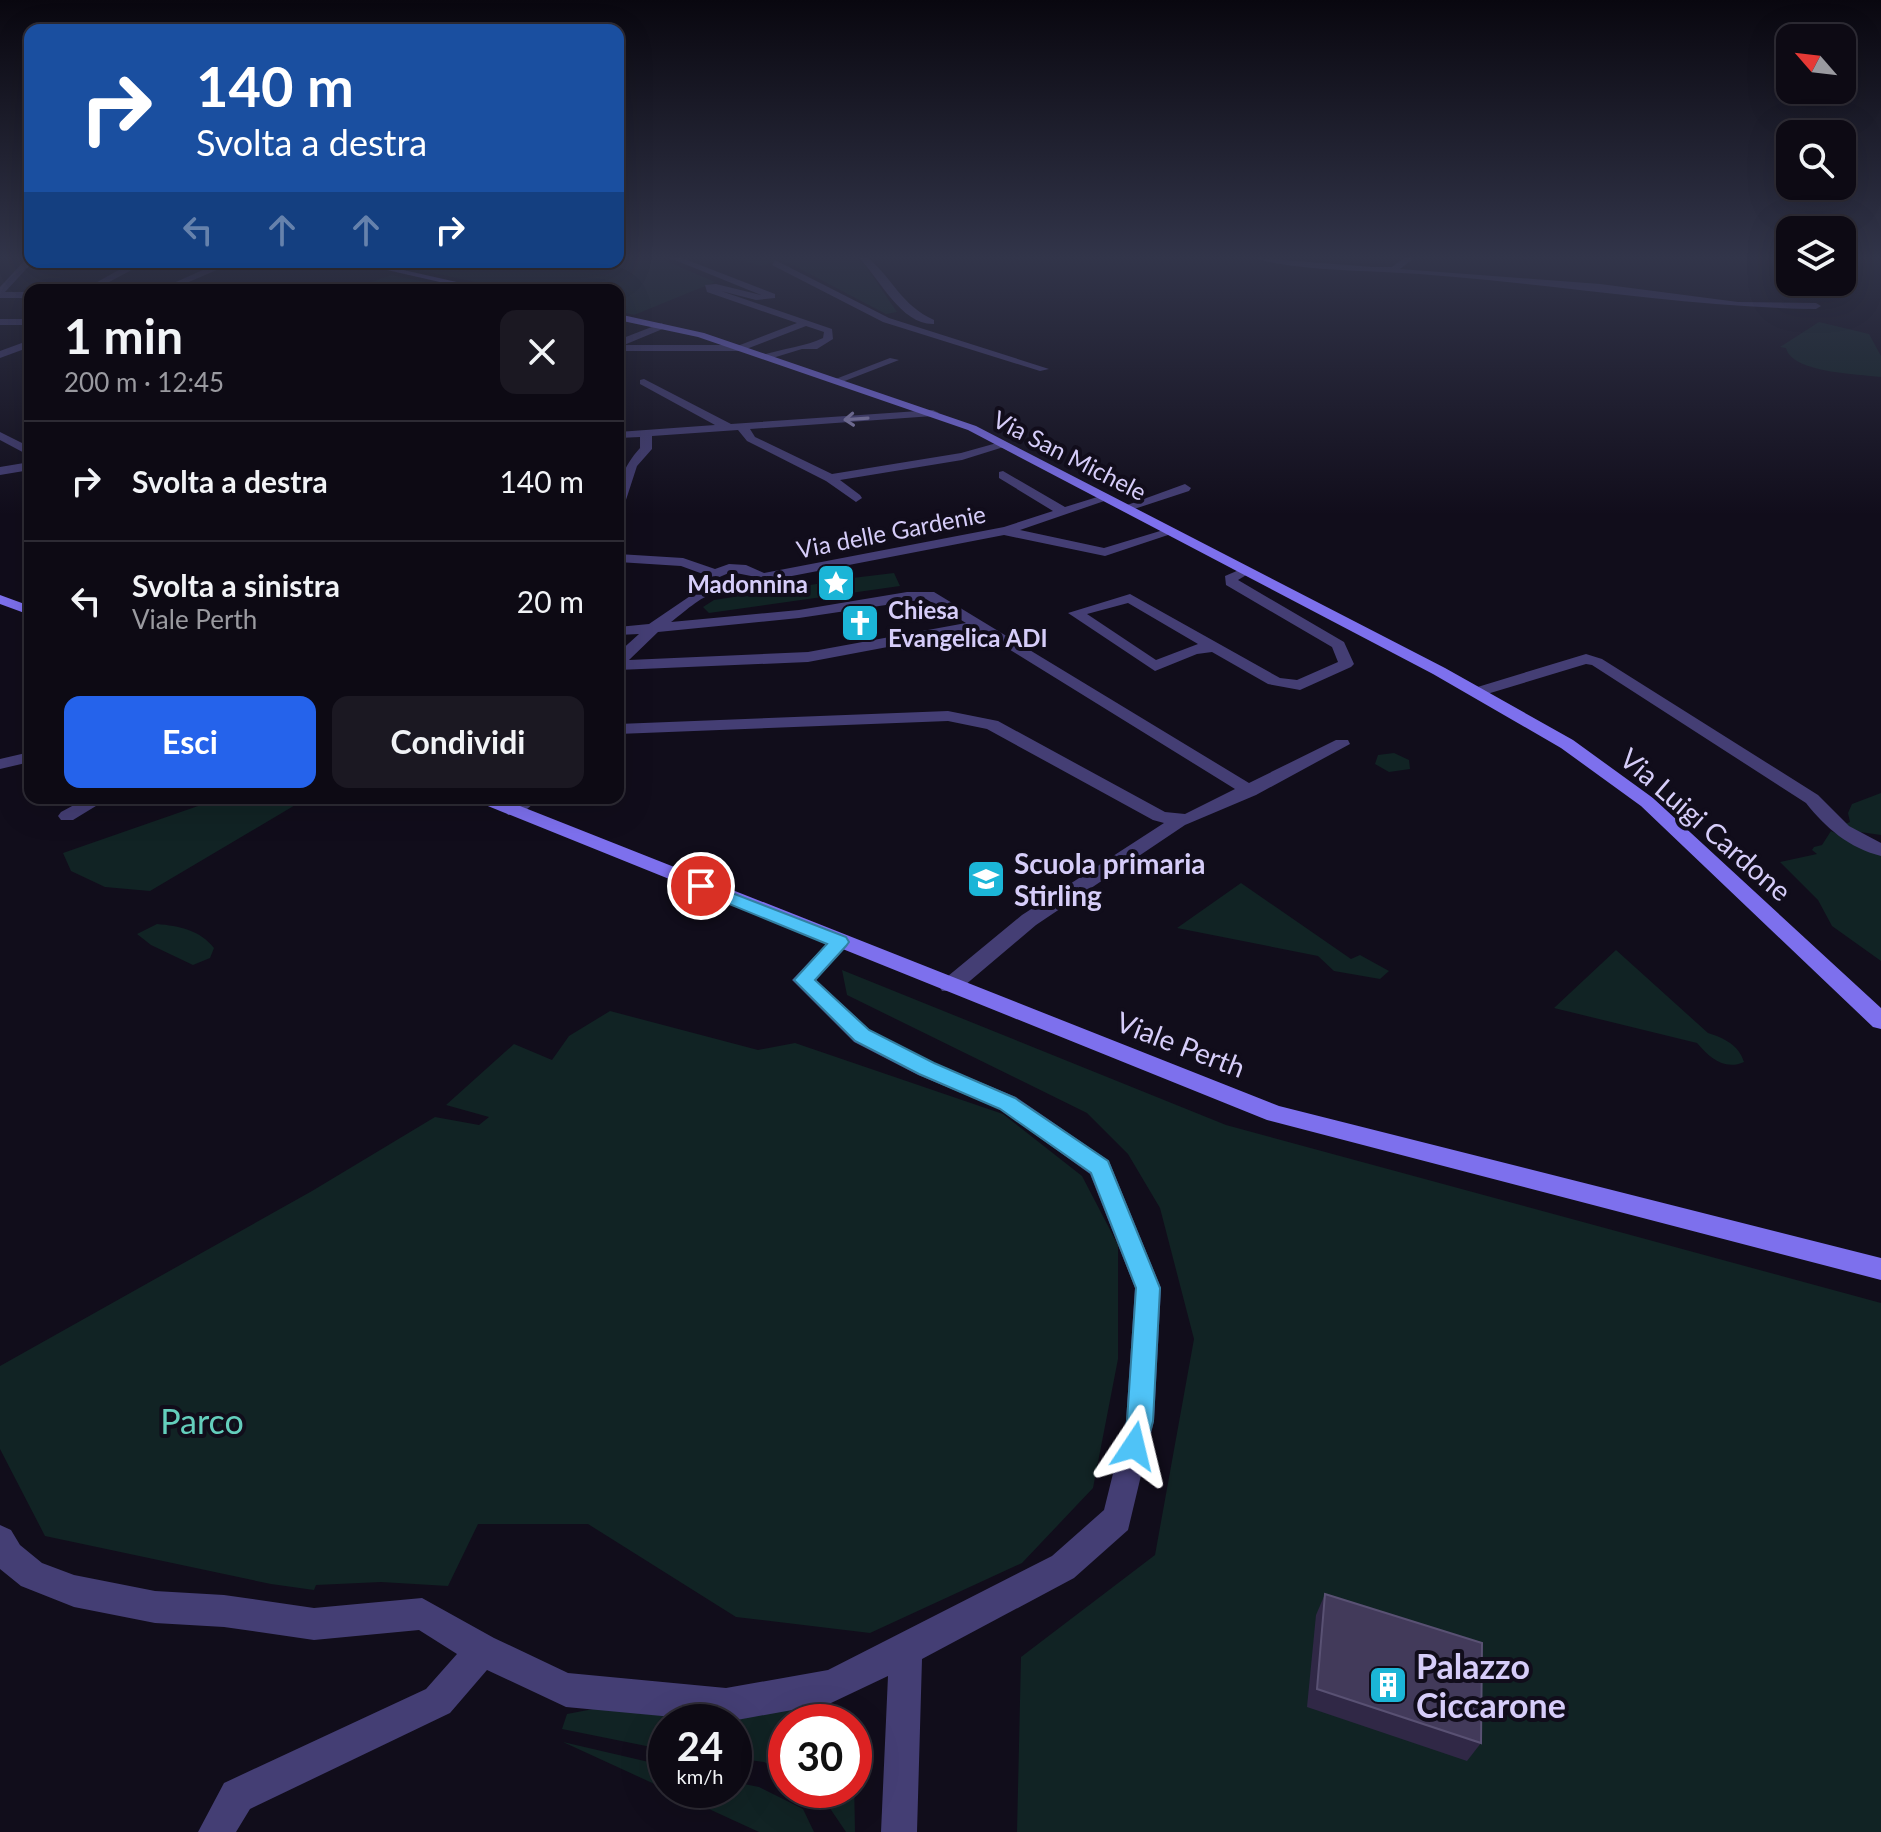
<!DOCTYPE html>
<html lang="it">
<head>
<meta charset="utf-8">
<style>
	:root { --surface:#0d0a14; --page:#1b1822; --text:#f1f3f6; --muted:#9a9aa0; --line:#2d2b34; --accent:#2563eb }
	body { margin:0; font-family:Lato,sans-serif; background:var(--page); color:var(--text); height:100vh; display:flex; flex-direction:column; font-size:30px; white-space:nowrap }
	* { box-sizing:border-box; margin:0 }
	p { font-size:26px; color:var(--muted) }
	.icon { flex:none; width:44px; height:44px; fill:none; stroke:currentColor; stroke-width:2; stroke-linecap:round; stroke-linejoin:round }
	.map { position:relative; flex:1; overflow:hidden }
	.panel { position:absolute; left:24px; top:284px; width:600px; height:520px; display:flex; flex-direction:column; background:var(--surface); border-radius:16px; box-shadow:0 8px 32px #0002,0 0 0 2px var(--line) }
	.panel>* { flex:none }
	.top-card { position:absolute; left:24px; top:24px; width:600px; height:244px; border-radius:16px; box-shadow:0 8px 32px #0002,0 0 0 2px var(--line); background:#1a4fa0; color:#fff; overflow:hidden }
	.needle { width:52px; rotate:298deg }
	.fabs { position:absolute; left:1776px; top:24px; display:grid; gap:16px }
	.fabs a { display:grid; place-items:center; width:80px; height:80px; border-radius:16px; background:var(--surface); box-shadow:0 8px 32px #0002,0 0 0 2px var(--line); font-size:40px }
	.speed { position:absolute; left:648px; top:1704px; display:flex; gap:16px; font-size:40px; font-weight:700; text-align:center }
	.speed>* { display:grid; place-content:center; width:104px; height:104px; border-radius:50%; background:var(--surface); box-shadow:0 8px 32px #0002,0 0 0 2px var(--line); line-height:1 }
	.speed small { font-size:20px; font-weight:400 }
	.speed .limit { border:12px solid #d22; background:#fff; color:#111 }
	.pin { position:absolute; display:grid; place-items:center; width:68px; height:68px; color:#fff; margin:-34px; border:4px solid #fff; border-radius:50%; box-shadow:0 2px 8px #0007 }
	.me { position:absolute; width:88px; margin:-44px; rotate:10deg; stroke-linejoin:round; filter:drop-shadow(0 0 6px #0008) }
	.turn { display:flex; align-items:center; gap:28px; height:168px; padding:0 40px; font-size:36px }
	.turn .icon { width:104px; height:104px; stroke-width:2.5 }
	.turn b { display:block; font-size:56px; line-height:68px }
	.lanes { display:flex; align-items:center; height:76px; padding:0 40px; background:#0003; justify-content:center; gap:40px; direction:ltr }
	.lanes .off { opacity:.35 }
	.round { display:grid; place-items:center; flex:none; width:84px; height:84px; border-radius:16px; background:var(--page) }
	.overview { display:flex; align-items:center; justify-content:space-between; height:136px; padding:0 40px }
	h1 { font-size:48px; font-weight:700; line-height:60px }
	.button { display:flex; gap:16px; margin-top:auto; padding:16px 40px }
	.button a { flex:1; height:92px; border-radius:16px; background:var(--accent); color:#fff; font-size:32px; font-weight:700; line-height:92px; text-align:center }
	.button a+a { background:var(--page); color:var(--text) }
	ul { padding:0; list-style:none }
	li { display:flex; align-items:center; gap:24px; height:120px; padding:0 40px; border-top:2px solid var(--line) }
	li div { flex:1 }
	li b { display:block; font-size:30px }
	li em { font-style:normal }
	.map>svg:first-child { display:block }
	.green { fill:#112324 }
	.lines { fill:none; stroke-linecap:round; stroke-linejoin:round }
	.street { fill:#443e74; fill-rule:evenodd }
	.secondary { fill:#7d70ed; fill-rule:evenodd }
	.wall { fill:#302846 }
	.building { fill:#423a5a; stroke:#595173; stroke-width:2 }
	.oneway { stroke:#8d86b6 }
	.route { fill:#4fc3f7; stroke:#337fa1; stroke-width:2 }
	.labels { text-anchor:middle; dominant-baseline:central; stroke-width:8; stroke-linejoin:round; paint-order:stroke }
	.far-street-label { font-size:24px; fill:#d6cdf9; stroke:#110d1b }
	.far-poi-label { font-size:24px; font-weight:bold; fill:#d6cdf9; stroke:#110d1b; text-anchor:end }
	.street-label { font-size:28px; fill:#d6cdf9; stroke:#110d1b }
	.poi-label { font-size:28px; font-weight:bold; fill:#d6cdf9; stroke:#110d1b; text-anchor:start }
	.near-park-label { font-size:34px; fill:#64cebc; stroke:#110d1b }
	.near-poi-label { font-size:34px; font-weight:bold; fill:#d6cdf9; stroke:#110d1b; text-anchor:start }
</style>
</head>
<body>
<div class="map">
<svg width="1881" height="1832" viewBox="0 0 1881 1832">
	<rect width="100%" height="100%" fill="#110d1b"/>
	<path class="green" d="M618,258H659L715,282L634,315L618,311V290H515L380,262H618Z
		M734,258H855L865,265L897,312L886,314L789,263L779,260L761,266Z
		M391,275L464,290H185L372,282Z
		M1819,322L1869,334L1881,356V377C1858,374 1792,373 1786,348L1780,347Z
		M894,573L900,586L709,613L703,607L714,600L823,583L835,585L844,579Z
		M1394,753L1409,760L1410,769L1389,772L1375,764L1378,755Z
		M1881,793V835L1860,832L1843,825L1850,822L1848,813L1852,804Z
		M221,798H307L150,891L105,887L71,871L63,853Z
		M1831,831L1881,855V961L1832,926L1818,900L1780,862L1817,854L1812,850L1814,847L1822,845Z
		M1241,883L1351,959L1360,955L1389,971L1380,979L1334,971L1318,956L1177,928Z
		M157,924C179,926 200,930 214,948L210,958L193,965L151,945L137,934Z
		M1616,950L1708,1033C1724,1038 1739,1045 1744,1062C1724,1071 1709,1057 1697,1043L1554,1008Z
		M842,970L1226,1125L1881,1303V1832H1017L1021,1657L1155,1555L1194,1339L1160,1208L1128,1154L1087,1113L847,995Z
		M610,1011L758,1050L795,1043L1003,1114L1082,1176L1118,1245V1359L1093,1488L1022,1563L870,1633L736,1617L588,1524H478L448,1586L381,1582L316,1585L314,1590L271,1584L45,1536L0,1449V1366L312,1191L435,1117L479,1125L489,1117L446,1105L514,1044L552,1060L569,1036Z
		M609,1706L834,1708L852,1718V1722H786V1773L764,1762L734,1758V1722H666V1750L562,1729L567,1714Z
		M563,1742L666,1766V1790H734V1782L759,1787L803,1809L814,1832H759Z
		M854,1779L855,1832H846L823,1798L812,1790H854Z"/>
	<g class="lines">
		<path class="street" d="M27,258L30,262L90,263L86,266L30,265L5,292H30V298H0V287Z
			M670,258H682L775,294V298L756,300L721,291L832,329L833,339L817,349H802L766,360L761,357L762,355C782,349 807,346 823,338L824,332L806,326L741,351H618V340L662,323L665,328L624,345H740L797,323L707,292L705,285L716,284L761,295Z
			M859,258H868C894,280 901,305 934,320V324C901,325 880,279 859,258Z
			M1257,258L1373,267H1392L1404,258H1414L1400,269L1600,284L1738,302L1816,303L1821,306L1816,309C1672,307 1528,279 1384,272C1356,271 1279,268 1257,258Z
			M775,260L889,318L1049,369L1040,371L883,322L772,265Z
			M113,262L108,266L104,263V262Z
			M133,262H233V263L170,290H158L214,265H141L94,290H83Z
			M0,319H30V325H0Z
			M30,340V347L0,358V351Z
			M890,358L899,360L842,382L833,380Z
			M644,379L731,424L933,410L939,413L933,416L750,429L755,437L832,474L961,453L1004,441L1010,445L962,460L840,480L860,495L862,498L856,502L826,481L747,441L738,430L652,436V449L637,466L624,506L618,510C618,484 622,468 640,448V437L618,438V432L715,425L640,384V380Z
			M0,432L30,447V456L0,440Z
			M30,462V470L0,475V467Z
			M1003,471L1065,507L1107,494L1113,498L1020,530L1104,548L1170,528L1177,532L1105,556L1004,535L766,581C750,604 733,593 714,594C702,595 682,614 671,622L799,610L907,592H934L1249,783L1336,740H1348L1350,744L1256,795L1185,825L1036,925L958,991H942L939,986L942,981L1022,915L1164,823L1153,820L987,729L948,721L618,734V724L948,711L998,721L1165,812L1185,814L1235,789L978,630L808,662L618,670V653L639,634L618,635V627L649,624L702,588L700,585L703,574L681,566L618,562V554L683,558L715,569L729,564L746,565L764,573L1004,527L1053,511L999,478V472ZM731,572L751,576L752,581L733,589L714,583L715,579ZM926,599L966,623L808,652L629,660L658,632L799,618Z
			M1185,484L1191,488L1189,491L1125,512L1119,508Z
			M1246,567L1253,571L1238,580L1344,642L1354,664L1351,667L1300,690L1268,684L1212,652L1197,654L1155,671L1068,613L1130,594L1280,678L1297,680L1338,662L1332,647L1226,585L1225,576ZM1128,603L1198,644L1156,660L1087,614Z
			M1586,654L1602,659L1818,795L1849,826L1881,843V856C1849,848 1826,828 1806,803L1592,665L1586,664L1477,697L1469,692L1471,689Z
			M30,752V762L0,769V759Z
			M87,798H109L73,820H61L58,816L61,812Z
			M520,798H540L520,815H508L505,811Z
			M840,935L850,942L816,980L870,1030L934,1063L1016,1097L1109,1161L1161,1288L1154,1421L1128,1530L1074,1578L922,1659L917,1832H881L888,1676L831,1703L726,1722L566,1707L487,1670L450,1713L250,1809L236,1832H198L224,1783L426,1689L457,1654L419,1630L314,1640L224,1627L155,1623L74,1607L21,1586L0,1569V1525L11,1530L20,1545L42,1563L74,1575L155,1591L224,1595L314,1608L422,1598L494,1638L568,1673L726,1688L828,1670L1052,1556L1104,1510L1126,1421L1135,1288L1090,1174L1000,1109L918,1075L854,1042L792,980L833,937Z"/>
		<path class="secondary" d="M352,262H368L492,290H475Z
			M618,314L704,333L976,426L1445,668L1573,740L1653,798L1881,1008V1029L1873,1027L1641,806L1561,748L1433,674L968,430L698,337L618,320Z
			M0,595L30,606V615L0,604Z
			M475,798H500L1279,1106L1881,1258V1280L1267,1120L478,802Z"/>
	</g>
	<path class="wall" d="M1325,1594L1481,1743L1467,1761L1307,1707L1316,1615Z"/>
	<path class="building" d="M1325,1594L1482,1643L1481,1743L1317,1689Z"/>
	<defs><path id="oneway-shaft" d="M-6 0H5M1.5-3L5.5 0L1.5 3" fill="none" stroke-width="1.6" stroke-linecap="round" stroke-linejoin="round" transform="scale(2)"/></defs>
	<use class="oneway" href="#oneway-shaft" transform="translate(856 419) rotate(176)"/>
	<linearGradient id="sky" x2="0" y2="1"><stop stop-color="#09070f"/><stop offset="0.5" stop-color="#32354a"/><stop offset="1" stop-color="#32354a" stop-opacity="0"/></linearGradient>
	<rect width="1881" height="515" fill="url(#sky)"/>
	<path class="route" d="M701,881L846,937L849,942L846,946L815,980L869,1030L934,1063L1015,1098L1108,1161L1160,1288L1153,1421L1144,1455L1134,1459L1125,1455L1121,1446L1127,1421L1136,1288L1091,1173L1000,1109L919,1074L855,1041L794,980L827,944L695,890L693,886Z"/>
	<defs>
		<g id="sight-square" transform="scale(2)"><rect x="-9" y="-9" width="18" height="18" rx="4" fill="#1bb5d7" stroke="#110d1b"/><path d="M0-6L1.8-2.2L6-1.7L2.9 1.2L3.7 5.4L0 3.3L-3.7 5.4L-2.9 1.2L-6-1.7L-1.8-2.2Z" fill="#fff"/></g>
		<g id="church-square" transform="scale(2)"><rect x="-9" y="-9" width="18" height="18" rx="4" fill="#1bb5d7" stroke="#110d1b"/><path d="M-1.2-6h2.4v3.5h3.3v2.4h-3.3V6h-2.4V-.1h-3.3v-2.4h3.3Z" fill="#fff"/></g>
		<g id="school-square" transform="scale(2)"><rect x="-9" y="-9" width="18" height="18" rx="4" fill="#1bb5d7" stroke="#110d1b"/><path d="M0-5L7-2L0 1L-7-2ZM-4 1L0 2.5L4 1V4Q0 6-4 4Z" fill="#fff"/></g>
		<g id="building-square" transform="scale(2)"><rect x="-9" y="-9" width="18" height="18" rx="4" fill="#1bb5d7" stroke="#110d1b"/><path d="M-4-6H4V6H1V3H-1V6H-4ZM-2.5-4.3h1.7v1.8h-1.7ZM.8-4.3h1.7v1.8H.8ZM-2.5-1h1.7V.8h-1.7ZM.8-1h1.7V.8H.8Z" fill="#fff"/></g>
	</defs>
	<g fill-rule="evenodd">
		<use href="#sight-square" x="836" y="583"/>
		<use href="#church-square" x="860" y="623"/>
		<use href="#school-square" x="986" y="879"/>
		<use href="#building-square" x="1388" y="1685"/>
	</g>
	<g class="labels">
		<g class="far-street-label">
			<text transform="translate(1070 455) rotate(27)">Via San Michele</text>
			<text transform="translate(891 531) rotate(-11)">Via delle Gardenie</text>
		</g>
		<g class="far-poi-label">
			<text x="808" y="583">Madonnina</text>
			<text x="888" y="609" text-anchor="start">Chiesa<tspan x="888" dy="28">Evangelica ADI</tspan></text>
		</g>
		<g class="street-label">
			<text transform="translate(1706 824) rotate(41)">Via Luigi Cardone</text>
			<text transform="translate(1181 1044) rotate(21)">Viale Perth</text>
		</g>
		<g class="poi-label">
			<text x="1014" y="863">Scuola primaria<tspan x="1014" dy="32">Stirling</tspan></text>
		</g>
		<g class="near-park-label">
			<text x="202" y="1420">Parco</text>
		</g>
		<g class="near-poi-label">
			<text x="1416" y="1665">Palazzo<tspan x="1416" dy="39">Ciccarone</tspan></text>
		</g>
	</g>
</svg>
<div class="fabs">
<a><svg class="needle" viewBox="-14 -14 28 28"><path d="M0-13l5 13h-10z" fill="#e53935"/><path d="M0 13l5-13h-10z" fill="#9a9aa0"/></svg></a>
<a><svg class="icon" aria-label="search" viewBox="0 0 24 24"><circle cx="10" cy="10" r="6"/><path d="M15 15l6 6"/></svg></a>
<a><svg class="icon" aria-label="layers" viewBox="0 0 24 24"><path d="M12 4l9 5-9 5-9-5zM3 14l9 5 9-5"/></svg></a>
</div>
<div class="speed"><div>24<small>km/h</small></div><div class="limit">30</div></div>
<div class="pin" style="left:701px;top:886px;background:#d93025"><svg class="icon" aria-label="arrive" viewBox="0 0 24 24"><path d="M6 21V4h12l-3 4 3 4H6"/></svg></div>
<svg class="me" style="left:1134px;top:1446px" viewBox="-20 -20 40 40"><path d="M0-17L14 15 0 8-14 15z" fill="#4fc3f7" stroke="#fff" stroke-width="4"/></svg>
<div class="top-card">
<div class="turn"><svg class="icon" aria-label="right" viewBox="0 0 24 24"><path d="M7 20v-9h11M14 6l5 5-5 5"/></svg><div><b>140 m</b>Svolta a destra</div></div>
<div class="lanes"><svg class="icon off" aria-label="left" viewBox="0 0 24 24"><path d="M17 20v-9H6M10 6l-5 5 5 5"/></svg><svg class="icon off" aria-label="ahead" viewBox="0 0 24 24"><path d="M12 20V5M6 11l6-6 6 6"/></svg><svg class="icon off" aria-label="ahead" viewBox="0 0 24 24"><path d="M12 20V5M6 11l6-6 6 6"/></svg><svg class="icon" aria-label="right" viewBox="0 0 24 24"><path d="M7 20v-9h11M14 6l5 5-5 5"/></svg></div>
</div>
<section class="panel">
<div class="overview"><div><h1>1 min</h1><p>200 m · 12:45</p></div><a class="round"><svg class="icon" aria-label="close" viewBox="0 0 24 24"><path d="M6 6l12 12M18 6L6 18"/></svg></a></div>
<ul>
<li><svg class="icon" aria-label="right" viewBox="0 0 24 24"><path d="M7 20v-9h11M14 6l5 5-5 5"/></svg><div><b>Svolta a destra</b></div><em>140 m</em></li>
<li><svg class="icon" aria-label="left" viewBox="0 0 24 24"><path d="M17 20v-9H6M10 6l-5 5 5 5"/></svg><div><b>Svolta a sinistra</b><p>Viale Perth</p></div><em>20 m</em></li>
</ul>
<div class="button"><a>Esci</a><a>Condividi</a></div>
</section>
</div>
</body>
</html>
